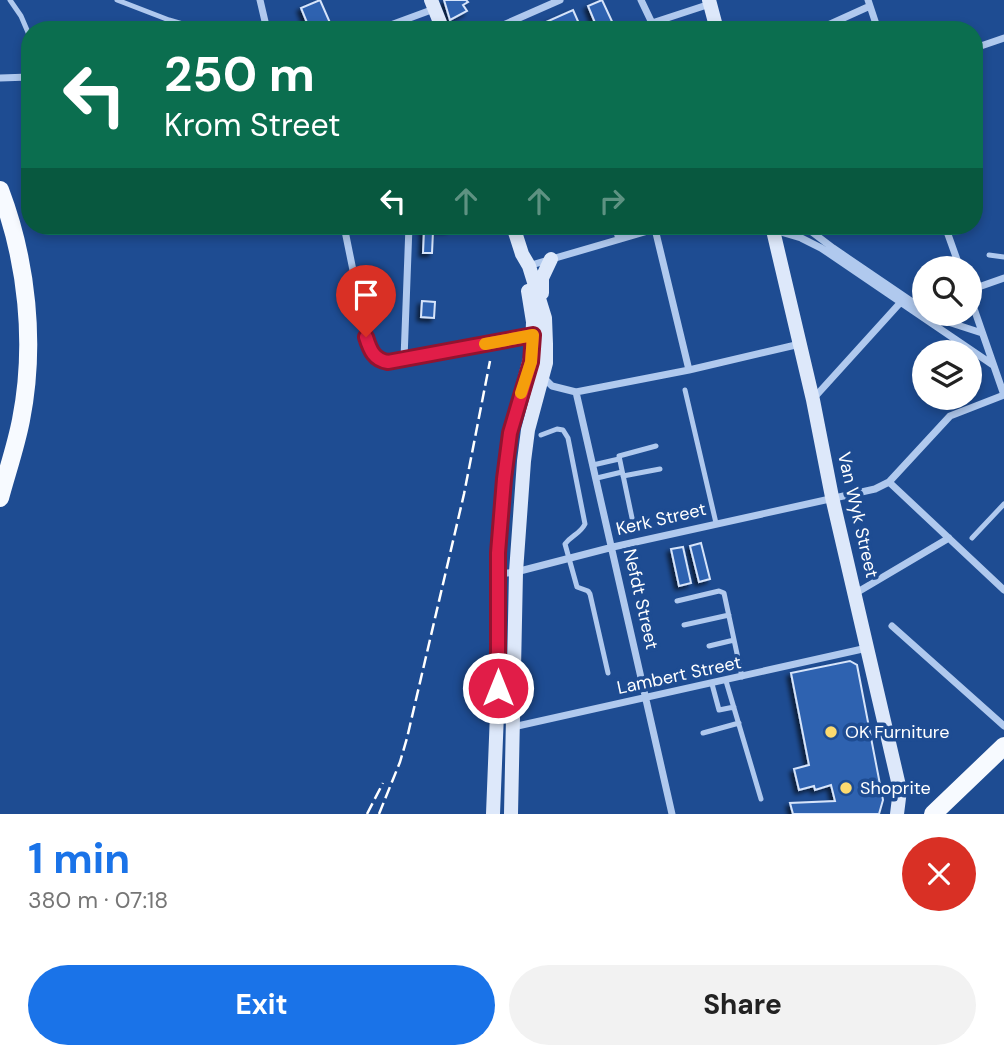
<!DOCTYPE html>
<html lang="en">
<head>
<meta charset="utf-8">
<style>
	:root { --surface:#fff; --page:#f2f2f2; --text:#222; --muted:#767676; --accent:#1a73e8 }
	body { margin:0; font-family:"DM Sans",sans-serif; background:var(--page); color:var(--text); height:100vh; display:flex; flex-direction:column; font-size:26px; white-space:nowrap }
	* { box-sizing:border-box; margin:0 }
	p { font-size:23px; color:var(--muted) }
	.icon { flex:none; width:38px; height:38px; fill:none; stroke:currentColor; stroke-width:2; stroke-linecap:round; stroke-linejoin:round }
	.map { position:relative; height:814px; overflow:hidden }
	.side { display:flex; flex-direction:column; background:var(--surface); flex:1 }
	.side>* { flex:none }
	.hud { position:absolute; left:21px; top:21px; width:962px; height:214px; border-radius:28px; box-shadow:0 4px 10px #0003; background:#0b6e4f; color:#fff; overflow:hidden }
	.tools { position:absolute; left:912px; top:256px; display:grid; gap:14px }
	.tools a { display:grid; place-items:center; width:70px; height:70px; border-radius:50%; background:var(--surface); box-shadow:0 4px 10px #0003; font-size:35px }
	.pin { position:absolute; display:grid; place-items:center; width:60px; height:60px; color:#fff; margin:-72px -30px; border-radius:50% 50% 50% 0; rotate:-45deg; box-shadow:0 0 7px #0007 }
	.pin .icon { rotate:45deg }
	.me { position:absolute; width:77px; margin:-38px; rotate:0deg; stroke-linejoin:round; filter:drop-shadow(0 0 5px #0008) }
	.turn { display:flex; align-items:center; gap:24px; height:147px; padding:0 28px; font-size:32px }
	.turn .icon { width:91px; height:91px; stroke-width:2.5 }
	.turn b { display:block; font-size:49px; line-height:60px }
	.lanes { display:flex; align-items:center; height:66px; padding:0 28px; background:#0003; justify-content:center; gap:35px; direction:ltr }
	.lanes .off { opacity:.35 }
	.round { display:grid; place-items:center; flex:none; width:74px; height:74px; border-radius:37px; background:var(--page) }
	.head { display:flex; align-items:center; justify-content:space-between; height:119px; padding:0 28px }
	h1 { font-size:42px; font-weight:700; line-height:52px; color:var(--accent) }
	.cta { display:flex; gap:14px; margin-top:auto; padding:14px 28px }
	.cta a { flex:1; height:80px; border-radius:42px; background:var(--accent); color:#fff; font-size:28px; font-weight:700; line-height:80px; text-align:center }
	.cta a+a { background:var(--page); color:var(--text) }
	.map>svg:first-child { display:block }
	.building { fill:#2e62b0; stroke:#d6e4fa; stroke-width:2; filter:url(#shadow) }
	.lines { fill:none; stroke-linecap:round; stroke-linejoin:round }
	.lane { stroke:#b0c9ee; stroke-width:5 }
	.street { stroke:#b0c9ee; stroke-width:7 }
	.secondary { stroke:#dde8fa; stroke-width:14 }
	.primary { stroke:#f7faff; stroke-width:18 }
	.rail { stroke:#fff; stroke-width:2.5; stroke-dasharray:12 5; stroke-linecap:butt }
	.route-casing { stroke:#92132f; stroke-width:18 }
	.route { stroke:#e11d48; stroke-width:12 }
	.slow { stroke:#f59e0b; stroke-width:12 }
	.poi-dot { fill:#fcda6f; stroke:#1e4c92; stroke-width:2.5 }
	.labels { text-anchor:middle; dominant-baseline:central; stroke-width:7; stroke-linejoin:round; paint-order:stroke }
	.street-label { font-size:18px; fill:#fff; stroke:#1e4c92 }
	.poi-label { font-size:18px; fill:#fff; stroke:#1e4c92; text-anchor:start }
</style>
</head>
<body>
<div class="map">
<svg width="1004" height="814" viewBox="0 0 1004 814">
	<defs>
		<filter id="shadow"><feDropShadow dx="-3.5" dy="3.5" stdDeviation="2" flood-color="#0009"/></filter>
	</defs>
	<rect width="100%" height="100%" fill="#1e4c92"/>
	<path class="building" d="M320,0L331,25L320,30H310L301,8Z
		M444,0H466L468,2L463,5L467,11L450,20Z
		M602,0L616,30H598L588,6Z
		M573,10L581,28L576,30H539L537,26Z
		M422,226H449V229H422Z
		M424,231H433L432,253H423Z
		M422,301L435,302L434,318L421,317Z
		M701,543L710,579L699,582L690,546Z
		M683,547L691,583L679,586L671,549Z
		M850,661L857,665L883,800L879,814H793L790,803L835,801L831,785L815,790L814,786L799,790L794,769L809,765L791,673Z"/>
	<g class="lines">
		<path class="lane" d="M10,0L21,16L30,37
			M117,0L169,20L203,30
			M989,255L1004,257
			M685,390L716,523
			M541,435L557,429L563,430L568,438L585,524C580,534 572,535 565,544L577,587L588,591L590,594L608,673
			M593,465L619,459
			M623,476L660,469
			M597,478L622,472
			M632,518L619,456L656,446
			M972,538L1004,504
			M677,601L719,591L724,593L742,677
			M684,625L729,615
			M709,646L734,640
			M726,681L761,799
			M712,684L719,710L734,707
			M703,733L739,723"/>
		<path class="street" d="M260,0L267,30
			M641,0L652,23
			M868,0L878,30
			M652,23L710,4
			M377,30L434,9
			M492,30L560,0
			M817,30L870,6
			M975,48L1004,38
			M0,78L30,77
			M344,226L368,344C373,358 381,363 395,361L533,335
			M615,226L619,239
			M804,226L833,248L924,310
			M945,226L960,268
			M655,229L689,370
			M774,230L801,238L821,248L993,365
			M528,266L665,226
			M970,290L1004,278
			M970,297L1004,395
			M929,313L945,321L982,333
			M404,359L409,226
			M543,377L552,386L576,392L689,370L800,344
			M576,392L672,814
			M813,399L900,303
			M889,482L1004,590
			M498,574L516,572L613,547L875,489L889,482L950,416L1004,395
			M856,593L949,538
			M892,626L1004,726
			M513,727L867,648"/>
		<path class="secondary" d="M431,0L443,30
			M709,0L717,30
			M772,226L813,400L832,497L900,790L897,814
			M542,293V278L551,259
			M493,814L498,688L499,531L510,433L532,351L533,322L528,291
			M511,814L516,572L524,461L528,430L546,363V344L545,318L529,266L522,254L513,226"/>
		<path class="primary" d="M0,190C27,261 36,344 21,420C16,446 7,472 0,498
			M933,814L1004,746"/>
		<path class="rail" d="M367,814L383,783
			M379,814L400,762L407,738L464,494L490,361"/>
	</g>
	<g class="lines">
		<g class="route-casing">
			<path id="route" d="M366,337C370,350 374,360 388,362L533,335L531,362L510,433L504,479L498,553V688"/>
		</g>
		<use href="#route" class="route"/>
		<path class="slow" d="M485,344L533,335L531,362L521,393"/>
	</g>
	<g class="poi-dot">
		<circle cx="831" cy="732" r="7"/>
		<circle cx="846" cy="788" r="7"/>
	</g>
	<g class="labels">
		<g class="street-label">
			<text transform="translate(858 515) rotate(77)">Van Wyk Street</text>
			<text transform="translate(661 519) rotate(-13)">Kerk Street</text>
			<text transform="translate(641 599) rotate(77)">Nefdt Street</text>
			<text transform="translate(679 675) rotate(-12)">Lambert Street</text>
		</g>
		<g class="poi-label">
			<text x="845" y="732">OK Furniture</text>
			<text x="860" y="788">Shoprite</text>
		</g>
	</g>
</svg>
<div class="tools">
<a><svg class="icon" aria-label="search" viewBox="0 0 24 24"><circle cx="10" cy="10" r="6"/><path d="M15 15l6 6"/></svg></a>
<a><svg class="icon" aria-label="layers" viewBox="0 0 24 24"><path d="M12 4l9 5-9 5-9-5zM3 14l9 5 9-5"/></svg></a>
</div>
<div class="pin" style="left:366px;top:337px;background:#d93025"><svg class="icon" aria-label="arrive" viewBox="0 0 24 24"><path d="M6 21V4h12l-3 4 3 4H6"/></svg></div>
<svg class="me" style="left:498px;top:688px" viewBox="-20 -20 40 40"><circle r="17" fill="#e11d48" stroke="#fff" stroke-width="3"/><path d="M0-11L8 9 0 5-8 9z" fill="#fff"/></svg>
<div class="hud">
<div class="turn"><svg class="icon" aria-label="left" viewBox="0 0 24 24"><path d="M17 20v-9H6M10 6l-5 5 5 5"/></svg><div><b>250 m</b>Krom Street</div></div>
<div class="lanes"><svg class="icon" aria-label="left" viewBox="0 0 24 24"><path d="M17 20v-9H6M10 6l-5 5 5 5"/></svg><svg class="icon off" aria-label="ahead" viewBox="0 0 24 24"><path d="M12 20V5M6 11l6-6 6 6"/></svg><svg class="icon off" aria-label="ahead" viewBox="0 0 24 24"><path d="M12 20V5M6 11l6-6 6 6"/></svg><svg class="icon off" aria-label="right" viewBox="0 0 24 24"><path d="M7 20v-9h11M14 6l5 5-5 5"/></svg></div>
</div>
</div>
<section class="side">
<div class="head"><div><h1>1 min</h1><p>380 m · 07:18</p></div><a class="round" style="background:#d93025;color:#fff"><svg class="icon" aria-label="close" viewBox="0 0 24 24"><path d="M6 6l12 12M18 6L6 18"/></svg></a></div>
<div class="cta"><a>Exit</a><a>Share</a></div>
</section>
</body>
</html>
